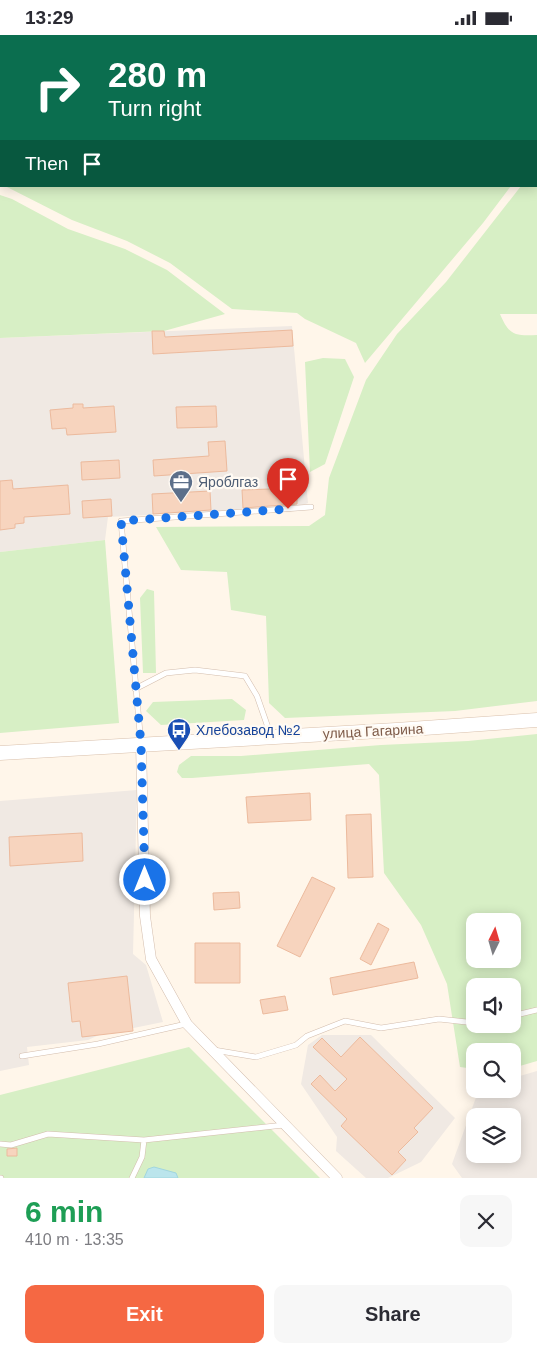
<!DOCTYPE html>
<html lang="en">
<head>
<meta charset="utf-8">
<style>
	:root { --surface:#fff; --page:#f7f7f7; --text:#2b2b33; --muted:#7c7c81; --accent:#f56843 }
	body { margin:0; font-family:Arial,sans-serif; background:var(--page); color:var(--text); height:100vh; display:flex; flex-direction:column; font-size:19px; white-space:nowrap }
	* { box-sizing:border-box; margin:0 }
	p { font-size:16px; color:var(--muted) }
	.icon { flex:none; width:28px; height:28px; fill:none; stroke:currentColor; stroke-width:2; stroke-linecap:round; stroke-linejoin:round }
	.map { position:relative; height:1143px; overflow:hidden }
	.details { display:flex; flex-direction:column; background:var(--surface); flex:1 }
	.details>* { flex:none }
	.banner { position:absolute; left:0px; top:0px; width:538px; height:152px; box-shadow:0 2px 12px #0003; background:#0b6e4f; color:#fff; overflow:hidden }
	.needle { width:32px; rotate:5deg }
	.tools { position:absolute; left:466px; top:878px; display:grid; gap:10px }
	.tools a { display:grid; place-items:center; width:55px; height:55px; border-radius:10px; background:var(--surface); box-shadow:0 2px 12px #0003; font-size:25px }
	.pin { position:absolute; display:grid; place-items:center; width:42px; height:42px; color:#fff; margin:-51px -21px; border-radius:50% 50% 50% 0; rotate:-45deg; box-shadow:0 0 5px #0007 }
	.pin .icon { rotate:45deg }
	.me { position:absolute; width:55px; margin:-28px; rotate:0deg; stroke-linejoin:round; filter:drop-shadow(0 0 4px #0008) }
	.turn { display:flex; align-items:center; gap:18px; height:105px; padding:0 25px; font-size:22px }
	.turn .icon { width:65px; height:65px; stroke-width:2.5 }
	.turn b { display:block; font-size:35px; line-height:42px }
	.then { display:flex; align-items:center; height:48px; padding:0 25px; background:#0003; gap:10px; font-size:19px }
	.round { display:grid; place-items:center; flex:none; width:52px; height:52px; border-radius:10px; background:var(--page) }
	.overview { display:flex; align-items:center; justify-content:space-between; height:85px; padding:0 25px }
	h1 { font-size:30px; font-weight:600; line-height:38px; color:#1e9e55 }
	.action { display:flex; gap:10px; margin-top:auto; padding:10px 25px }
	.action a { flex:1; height:58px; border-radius:10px; background:var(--accent); color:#fff; font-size:20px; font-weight:600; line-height:58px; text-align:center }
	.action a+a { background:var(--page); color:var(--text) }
	.status { display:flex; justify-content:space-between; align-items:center; height:35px; padding:0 25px; background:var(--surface); direction:ltr }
	.status svg { height:14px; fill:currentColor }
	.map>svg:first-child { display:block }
	.industrial { fill:#f0e9e3; fill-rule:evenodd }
	.green { fill:#d7efc5; fill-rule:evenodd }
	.water { fill:#bbe5ec; stroke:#a0d6df }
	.building { fill:#f7d4be; stroke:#ecba9d }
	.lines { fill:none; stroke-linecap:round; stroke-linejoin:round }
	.lane-casing { stroke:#d3bdad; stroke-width:6 }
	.street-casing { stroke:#d3bdad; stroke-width:11 }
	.secondary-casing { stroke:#d9c0ac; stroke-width:15 }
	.lane { stroke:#fff; stroke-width:5 }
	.street { stroke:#fff; stroke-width:10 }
	.secondary { stroke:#fff; stroke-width:14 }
	.route { stroke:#1a73e8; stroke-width:9; stroke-dasharray:0 16.2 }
	.labels { text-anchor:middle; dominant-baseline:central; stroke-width:4.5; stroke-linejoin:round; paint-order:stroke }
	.service-label { font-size:14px; fill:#4e5e75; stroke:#fffaf3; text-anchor:start }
	.transit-label { font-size:14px; fill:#164399; stroke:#fffaf3; text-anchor:start }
	.street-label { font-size:14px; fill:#7e5b49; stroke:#fffaf3 }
</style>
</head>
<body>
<div class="status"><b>13:29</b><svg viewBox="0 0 49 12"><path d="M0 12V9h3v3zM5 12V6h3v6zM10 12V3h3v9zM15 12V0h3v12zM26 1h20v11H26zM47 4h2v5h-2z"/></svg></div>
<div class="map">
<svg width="537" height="1143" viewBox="0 0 537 1143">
	<rect width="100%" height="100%" fill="#fff6ea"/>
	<path class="industrial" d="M292,291L308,468L298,472L108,482L105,505L0,517V303Z
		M137,755L133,919L146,930L163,987L99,1000L88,1005L27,1012L29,1030L0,1036V766Z
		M322,1000H371L455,1083L421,1127L388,1143H366L336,1116L337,1102L301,1049L308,1010Z
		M537,1036V1143H462L452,1129L479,1054H512L513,1043ZM475,1081H512V1119H475Z"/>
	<path class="green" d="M0,0H261L1,1V150Z
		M306,0H537V118L536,1Z
		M537,130V279H500C509,300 514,301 537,300V666L455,676L285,683L269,668L266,581L231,575L227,537L181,535L156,492L309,491L325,480L329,443L366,345L397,299L446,247L521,151H536Z
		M5,151H511L483,188L365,328L356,308L305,284L297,278L232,274L170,228L127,206L72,185Z
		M0,160L12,164L68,194L125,214L167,235L225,279L164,296L0,303Z
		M323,323L345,324L354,342L325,429L310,437L305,327Z
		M105,505L119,688L0,698V517Z
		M147,554L154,556L156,638H143L140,563Z
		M232,664L246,675L244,685L161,690L146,676L153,667Z
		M537,699V1026L513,1033L512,1016H475V1034L460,1032L447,949L421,890L384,838L379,740L369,729L192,743H182L177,737L179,730L191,721H241L381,710L468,706ZM475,886H512V924H475ZM475,951H512V989H475Z
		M189,1012L320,1143H0V1060Z"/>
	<path class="water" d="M154,1132L176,1138L178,1143H144L148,1134Z"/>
	<path class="building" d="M292,295L293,311L153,319L152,296H164L165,302Z
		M73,369H83V373L114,371L116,397L67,400L66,393L52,394L50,375L73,373Z
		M216,371L217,392L177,393L176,372Z
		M225,406L227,436L154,441L153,425L209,421L208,407Z
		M119,425L120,443L82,445L81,427Z
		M12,445L13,454L68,450L70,479L24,482V488L15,489V493L0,495V446Z
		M297,453V469L243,473L242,455Z
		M210,456L211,475L153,479L152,459Z
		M111,464L112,481L83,483L82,466Z
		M310,758L311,785L248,788L246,762Z
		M371,779L373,842L348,843L346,780Z
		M82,798L83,826L10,831L9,802Z
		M312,842L335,853L300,922L277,911Z
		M239,857L240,873L214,875L213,858Z
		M378,888L389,894L371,930L360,924Z
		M195,908H240V948H195Z
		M414,927L418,943L333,960L330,943Z
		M127,941L133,996L82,1002L80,986L72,987L68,948Z
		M285,961L288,975L263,979L260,965Z
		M360,1002L433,1073L414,1093L418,1097L398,1117L406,1125L392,1140L341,1091L347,1084L311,1049L320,1040L335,1056L347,1044L313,1012L322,1003L341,1022Z
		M17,1113V1121H7V1114Z"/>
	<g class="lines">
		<g class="lane-casing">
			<path id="lane" d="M135,654L166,638L195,635L245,641L257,661L271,701
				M141,709L121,486L311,472
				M512,981L537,975
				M214,1015L256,1022L296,1010L307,1001L345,986L381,993L439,984L485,989
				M22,1021L98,1009L186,989
				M0,1109L11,1110L48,1099L144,1105L284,1090
				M0,1143H1
				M132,1143L142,1122L144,1105"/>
		</g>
		<g class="street-casing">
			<path id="street" d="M141,709L145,881L151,924L187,989L337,1143"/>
		</g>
		<g class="secondary-casing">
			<path id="secondary" d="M0,718L396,695L537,685"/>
		</g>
		<use href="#lane" class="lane"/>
		<use href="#street" class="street"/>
		<use href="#secondary" class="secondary"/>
	</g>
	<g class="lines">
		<path class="route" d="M145,845L141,709L121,486L288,474"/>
	</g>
	<defs>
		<g id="office-pin" transform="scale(1.25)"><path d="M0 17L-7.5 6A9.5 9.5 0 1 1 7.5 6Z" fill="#5c6f8a" stroke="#fffaf3"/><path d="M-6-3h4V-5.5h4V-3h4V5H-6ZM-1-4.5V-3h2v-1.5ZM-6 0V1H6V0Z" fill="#fff"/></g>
		<g id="bus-pin" transform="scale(1.25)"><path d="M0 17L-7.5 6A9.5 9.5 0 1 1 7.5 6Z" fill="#1a4fb4" stroke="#fffaf3"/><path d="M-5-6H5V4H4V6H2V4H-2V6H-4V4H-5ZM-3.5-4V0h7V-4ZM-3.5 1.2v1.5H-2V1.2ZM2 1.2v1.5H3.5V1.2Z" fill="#fff"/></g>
	</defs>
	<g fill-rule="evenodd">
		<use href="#office-pin" x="181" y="447"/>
		<use href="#bus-pin" x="179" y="695"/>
	</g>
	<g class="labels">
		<g class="service-label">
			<text x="198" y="447">Яроблгаз</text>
		</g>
		<g class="transit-label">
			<text x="196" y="695">Хлебозавод №2</text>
		</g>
		<g class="street-label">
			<text transform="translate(373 696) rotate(-3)">улица Гагарина</text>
		</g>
	</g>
</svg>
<div class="tools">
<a><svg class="needle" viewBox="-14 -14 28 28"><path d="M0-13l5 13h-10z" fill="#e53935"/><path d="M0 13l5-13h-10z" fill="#7c7c81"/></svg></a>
<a><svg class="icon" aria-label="sound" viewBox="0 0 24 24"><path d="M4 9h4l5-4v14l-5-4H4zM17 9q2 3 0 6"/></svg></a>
<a><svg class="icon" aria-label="search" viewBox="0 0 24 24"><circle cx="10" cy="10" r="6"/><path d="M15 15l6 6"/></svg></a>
<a><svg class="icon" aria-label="layers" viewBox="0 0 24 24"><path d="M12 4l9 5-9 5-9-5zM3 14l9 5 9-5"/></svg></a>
</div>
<div class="pin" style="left:288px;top:474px;background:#d93025"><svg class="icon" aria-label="arrive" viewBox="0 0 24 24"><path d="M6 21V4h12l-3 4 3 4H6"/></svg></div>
<svg class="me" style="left:145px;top:845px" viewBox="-20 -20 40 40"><circle r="17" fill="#1a73e8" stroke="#fff" stroke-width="3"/><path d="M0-11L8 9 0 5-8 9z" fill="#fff"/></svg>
<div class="banner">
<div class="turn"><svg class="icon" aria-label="right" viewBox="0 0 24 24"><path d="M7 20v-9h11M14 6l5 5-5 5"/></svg><div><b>280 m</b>Turn right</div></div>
<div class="then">Then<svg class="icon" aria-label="arrive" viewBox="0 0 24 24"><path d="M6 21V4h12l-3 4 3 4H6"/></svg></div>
</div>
</div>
<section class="details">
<div class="overview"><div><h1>6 min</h1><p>410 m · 13:35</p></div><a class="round"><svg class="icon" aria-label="close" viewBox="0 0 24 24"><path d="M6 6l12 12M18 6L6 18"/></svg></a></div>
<div class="action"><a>Exit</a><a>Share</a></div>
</section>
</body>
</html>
